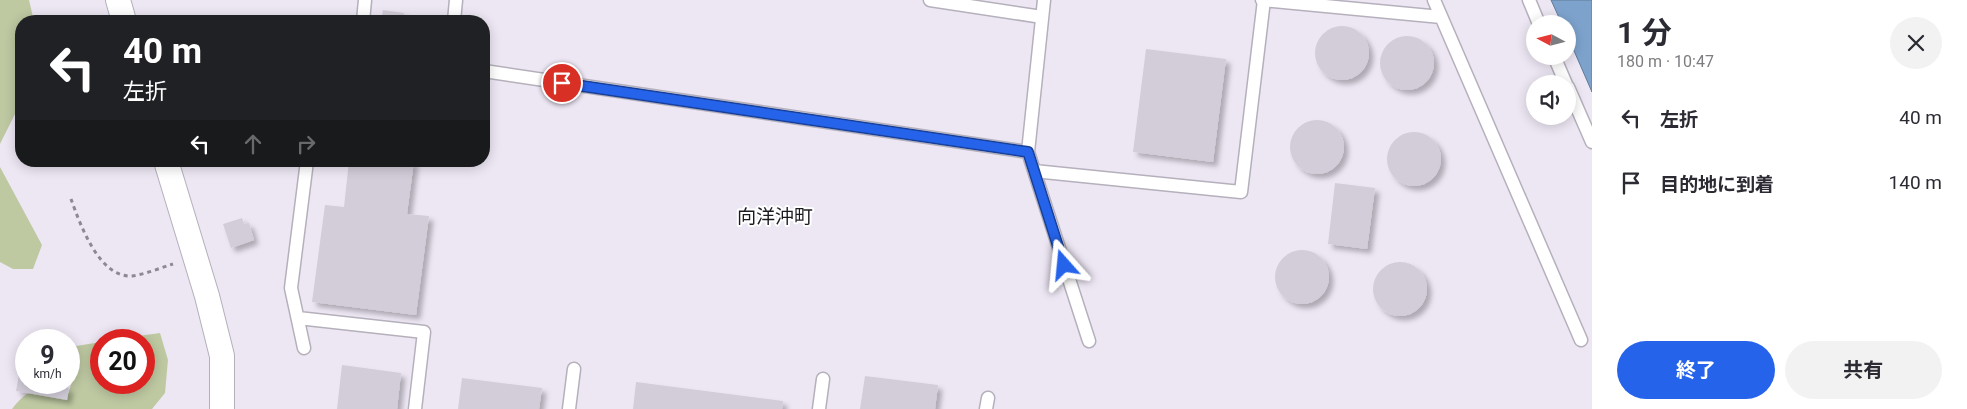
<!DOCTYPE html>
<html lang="ja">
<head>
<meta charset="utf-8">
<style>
	:root { --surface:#fff; --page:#f2f2f3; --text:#2b2b33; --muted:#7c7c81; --accent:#2563eb }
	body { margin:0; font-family:Roboto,"Noto Sans JP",sans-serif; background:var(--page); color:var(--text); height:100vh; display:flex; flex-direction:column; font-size:19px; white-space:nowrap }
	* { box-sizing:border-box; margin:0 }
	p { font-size:16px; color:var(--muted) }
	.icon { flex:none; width:28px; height:28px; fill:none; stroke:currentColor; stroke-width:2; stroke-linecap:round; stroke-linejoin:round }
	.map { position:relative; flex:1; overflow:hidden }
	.details { display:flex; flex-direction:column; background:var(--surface); width:375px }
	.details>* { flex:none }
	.top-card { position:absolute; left:15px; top:15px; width:475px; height:152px; border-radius:20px; box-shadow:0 2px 12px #0003; background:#202124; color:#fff; overflow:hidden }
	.needle { width:32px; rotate:277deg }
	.fabs { position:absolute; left:1526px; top:15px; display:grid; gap:10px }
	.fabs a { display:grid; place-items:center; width:50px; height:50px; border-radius:50%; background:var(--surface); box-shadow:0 2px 12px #0003; font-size:25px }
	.speed { position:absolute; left:15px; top:329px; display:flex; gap:10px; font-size:25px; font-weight:700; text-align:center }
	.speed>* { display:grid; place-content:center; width:65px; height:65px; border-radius:50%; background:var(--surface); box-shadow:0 2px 12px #0003; line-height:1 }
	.speed small { font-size:12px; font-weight:400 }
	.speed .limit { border:8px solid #d22; background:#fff; color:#111 }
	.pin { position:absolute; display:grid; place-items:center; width:42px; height:42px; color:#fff; margin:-21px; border:2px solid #fff; border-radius:50%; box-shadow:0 1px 5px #0007 }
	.me { position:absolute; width:55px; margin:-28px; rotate:342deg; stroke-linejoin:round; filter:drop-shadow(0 0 4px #0008) }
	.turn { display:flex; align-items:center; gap:18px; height:105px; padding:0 25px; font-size:22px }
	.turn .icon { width:65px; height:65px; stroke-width:2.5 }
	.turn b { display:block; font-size:35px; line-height:42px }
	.lanes { display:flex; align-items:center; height:48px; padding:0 25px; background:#0003; justify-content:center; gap:25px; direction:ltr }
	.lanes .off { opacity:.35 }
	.round { display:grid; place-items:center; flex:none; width:52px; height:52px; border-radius:26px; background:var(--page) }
	.headline { display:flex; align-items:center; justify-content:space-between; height:85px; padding:0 25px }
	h1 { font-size:30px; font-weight:700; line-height:38px }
	.cta { display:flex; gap:10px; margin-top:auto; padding:10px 25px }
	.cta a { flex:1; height:58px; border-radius:30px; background:var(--accent); color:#fff; font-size:20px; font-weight:700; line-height:58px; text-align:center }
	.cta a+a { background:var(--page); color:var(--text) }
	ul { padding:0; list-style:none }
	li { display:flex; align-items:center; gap:15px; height:65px; padding:0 25px }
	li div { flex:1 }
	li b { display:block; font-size:19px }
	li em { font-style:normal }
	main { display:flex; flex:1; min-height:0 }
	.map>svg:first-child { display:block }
	.green { fill:#bec9a2 }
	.water { fill:#7da3cd; stroke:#607a98 }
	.building { fill:#d2cdd9; filter:url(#shadow) }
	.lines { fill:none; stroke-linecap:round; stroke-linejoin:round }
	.service-casing { stroke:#b5b0bb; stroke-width:15 }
	.minor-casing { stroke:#b5b0bb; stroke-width:26 }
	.path { stroke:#8d8891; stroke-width:3; stroke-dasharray:4 4; stroke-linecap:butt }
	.service { stroke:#fff; stroke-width:12 }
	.minor { stroke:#fff; stroke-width:24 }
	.route-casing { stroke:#184099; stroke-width:12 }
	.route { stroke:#2563eb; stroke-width:9 }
	.labels { text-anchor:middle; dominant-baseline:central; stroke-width:4; stroke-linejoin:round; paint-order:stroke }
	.neighbourhood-label { font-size:19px; fill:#1c1a1e; stroke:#fff }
</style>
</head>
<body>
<main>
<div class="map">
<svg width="1592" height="409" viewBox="0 0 1592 409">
	<defs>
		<filter id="shadow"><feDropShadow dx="4.5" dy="4.5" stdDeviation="2.5" flood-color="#0004"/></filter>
	</defs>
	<rect width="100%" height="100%" fill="#ede7f4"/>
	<path class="green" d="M0,0H29L34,21H21V102L0,144Z
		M0,167L42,245L33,269H13L0,262Z
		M160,333L168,360L165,393L152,409H12C32,383 38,391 67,397L73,379L69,373L70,347L101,342V382H144V340H110Z"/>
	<path class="water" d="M1551,0H1592V92L1568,37V24H1562Z"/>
	<path class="building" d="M383,10L404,13L403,21H381Z
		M1315 53a27 27 0 1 1 54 0a27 27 0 1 1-54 0Z
		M1380 63a27 27 0 1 1 54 0a27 27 0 1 1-54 0Z
		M1146,49L1226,59L1213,162L1133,152Z
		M1290 147a27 27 0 1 1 54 0a27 27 0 1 1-54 0Z
		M1387 159a27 27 0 1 1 54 0a27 27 0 1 1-54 0Z
		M349,161H414L407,214L429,216L416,315L312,302L325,205L344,207Z
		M1335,183L1375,188L1367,249L1328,244Z
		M242,218L244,224L249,223L254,240L231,248L223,224Z
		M1275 277a27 27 0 1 1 54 0a27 27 0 1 1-54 0Z
		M1373 289a27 27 0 1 1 54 0a27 27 0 1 1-54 0Z
		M342,365L401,373L397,409H337Z
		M20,369L26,371V382H58V386L69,388L67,400L16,391Z
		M865,376L938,385L935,409H860Z
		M462,378L542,388L539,409H458Z
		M636,382L783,401L782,409H633Z"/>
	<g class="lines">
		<g class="service-casing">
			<path id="service" d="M930,0L1042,17
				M1044,0L1028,152L1089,341
				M1262,0L1441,17
				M1434,0L1581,340
				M1529,0L1539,24
				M363,21L365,0
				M454,21L456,0
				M1554,56L1566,84
				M484,71L1028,152
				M1568,87L1592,142
				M1034,171L1241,192L1264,0
				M298,318L424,332L415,409
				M304,348L291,288L307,161
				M569,409L574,369
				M819,409L823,379
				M986,409L988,398"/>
		</g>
		<g class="minor-casing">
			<path id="minor" d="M118,0L124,21
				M166,161L207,296L222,356V409"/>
		</g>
		<path class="path" d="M71,199C80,224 99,278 132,276C146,274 160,268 173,264"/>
		<use href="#service" class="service"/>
		<use href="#minor" class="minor"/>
	</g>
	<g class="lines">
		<g class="route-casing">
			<path id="route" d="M562,83L1028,152L1064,265"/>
		</g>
		<use href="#route" class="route"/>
	</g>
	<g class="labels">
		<g class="neighbourhood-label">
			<text x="775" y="216">向洋沖町</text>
		</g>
	</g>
</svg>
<div class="fabs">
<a><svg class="needle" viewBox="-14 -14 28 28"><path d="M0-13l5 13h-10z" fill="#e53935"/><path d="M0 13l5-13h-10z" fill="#7c7c81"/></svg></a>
<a><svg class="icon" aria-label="sound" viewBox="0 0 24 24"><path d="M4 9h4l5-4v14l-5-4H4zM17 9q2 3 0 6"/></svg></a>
</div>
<div class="speed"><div>9<small>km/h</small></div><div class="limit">20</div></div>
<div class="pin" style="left:562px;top:83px;background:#d93025"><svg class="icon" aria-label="arrive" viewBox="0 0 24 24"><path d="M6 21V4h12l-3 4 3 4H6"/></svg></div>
<svg class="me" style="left:1064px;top:265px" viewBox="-20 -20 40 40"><path d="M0-17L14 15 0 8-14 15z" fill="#2563eb" stroke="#fff" stroke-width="4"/></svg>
<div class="top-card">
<div class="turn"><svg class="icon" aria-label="left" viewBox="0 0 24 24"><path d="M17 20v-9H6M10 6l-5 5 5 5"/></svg><div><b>40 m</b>左折</div></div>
<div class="lanes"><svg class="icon" aria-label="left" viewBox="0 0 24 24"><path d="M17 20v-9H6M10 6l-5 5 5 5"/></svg><svg class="icon off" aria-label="ahead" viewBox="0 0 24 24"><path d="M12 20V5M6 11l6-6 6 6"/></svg><svg class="icon off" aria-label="right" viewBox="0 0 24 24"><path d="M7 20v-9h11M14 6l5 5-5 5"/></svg></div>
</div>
</div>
<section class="details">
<div class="headline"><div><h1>1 分</h1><p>180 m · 10:47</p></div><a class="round"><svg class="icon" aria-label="close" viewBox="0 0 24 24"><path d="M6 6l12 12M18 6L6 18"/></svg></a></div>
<ul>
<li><svg class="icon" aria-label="left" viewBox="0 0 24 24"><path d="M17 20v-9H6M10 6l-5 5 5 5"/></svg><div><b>左折</b></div><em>40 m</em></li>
<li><svg class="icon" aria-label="arrive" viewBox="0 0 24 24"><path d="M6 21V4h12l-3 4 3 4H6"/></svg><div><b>目的地に到着</b></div><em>140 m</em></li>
</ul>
<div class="cta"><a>終了</a><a>共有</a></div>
</section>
</main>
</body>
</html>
